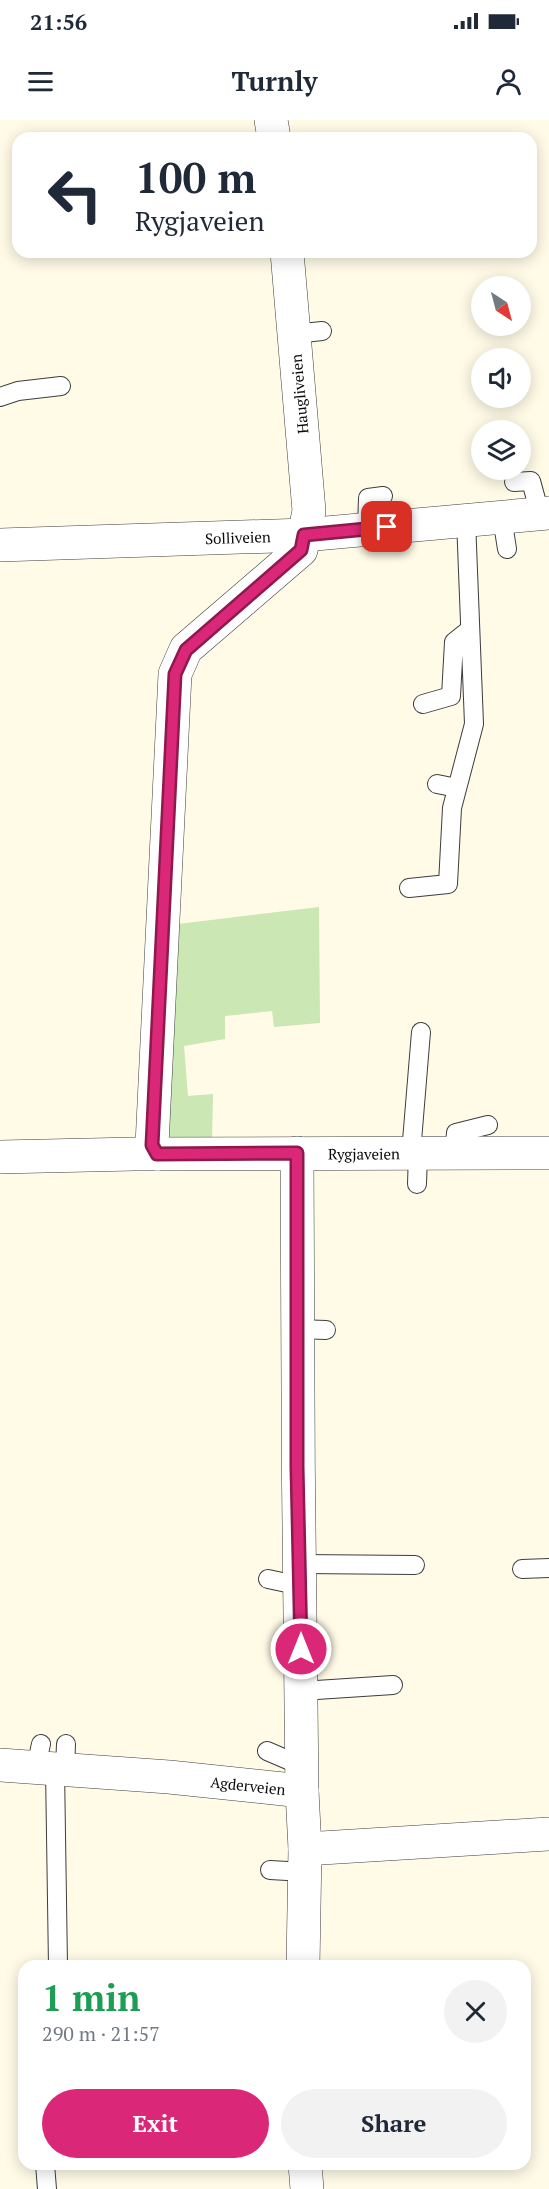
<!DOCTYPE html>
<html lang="en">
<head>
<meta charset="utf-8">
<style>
	:root { --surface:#fff; --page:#f2f2f3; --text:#1f2937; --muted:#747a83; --accent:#db2777 }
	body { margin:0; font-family:"PT Serif",serif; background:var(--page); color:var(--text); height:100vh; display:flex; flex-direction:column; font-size:22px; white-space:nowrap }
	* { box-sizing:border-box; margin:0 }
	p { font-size:20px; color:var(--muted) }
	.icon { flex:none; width:33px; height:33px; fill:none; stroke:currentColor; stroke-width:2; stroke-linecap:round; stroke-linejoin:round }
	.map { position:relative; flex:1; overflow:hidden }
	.side { position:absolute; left:18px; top:1840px; width:513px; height:210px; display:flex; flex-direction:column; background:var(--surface); border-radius:18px; box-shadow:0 3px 15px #0003 }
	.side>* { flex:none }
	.hud { position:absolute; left:12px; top:12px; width:525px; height:126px; border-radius:18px; box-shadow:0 3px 15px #0003; background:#fff; color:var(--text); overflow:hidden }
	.needle { width:39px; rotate:144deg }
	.tools { position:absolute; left:471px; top:156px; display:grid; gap:12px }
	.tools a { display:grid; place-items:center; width:60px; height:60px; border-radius:50%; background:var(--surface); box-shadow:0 3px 15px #0003; font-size:30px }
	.pin { position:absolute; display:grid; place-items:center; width:51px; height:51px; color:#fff; margin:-26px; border-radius:12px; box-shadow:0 3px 9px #0006 }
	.me { position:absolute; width:66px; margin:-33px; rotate:0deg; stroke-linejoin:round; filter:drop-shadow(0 0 4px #0008) }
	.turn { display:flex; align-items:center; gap:21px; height:126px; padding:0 24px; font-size:27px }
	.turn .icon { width:78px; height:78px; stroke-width:2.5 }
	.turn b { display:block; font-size:42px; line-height:51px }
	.round { display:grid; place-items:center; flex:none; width:63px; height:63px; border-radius:32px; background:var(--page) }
	.head { display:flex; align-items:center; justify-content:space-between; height:102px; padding:0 24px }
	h1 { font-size:36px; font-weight:800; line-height:45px; color:#1e9e55 }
	.primary-button { display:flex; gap:12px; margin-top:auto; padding:12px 24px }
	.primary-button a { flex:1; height:69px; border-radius:36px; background:var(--accent); color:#fff; font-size:24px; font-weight:800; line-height:69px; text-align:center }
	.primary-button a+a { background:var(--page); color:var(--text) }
	.status { display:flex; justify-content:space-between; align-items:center; height:42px; padding:0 30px; background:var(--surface); direction:ltr }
	.status svg { height:16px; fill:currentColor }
	header { display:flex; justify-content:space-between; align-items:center; height:78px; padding:0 24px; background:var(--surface); font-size:27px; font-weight:800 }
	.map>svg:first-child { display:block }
	.green { fill:#cbe7b3 }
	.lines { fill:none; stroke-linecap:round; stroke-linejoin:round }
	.service-casing { stroke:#3d3d3d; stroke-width:20 }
	.minor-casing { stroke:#3d3d3d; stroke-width:34 }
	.service { stroke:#fff; stroke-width:18 }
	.minor { stroke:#fff; stroke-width:33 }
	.route-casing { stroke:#8e194d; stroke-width:15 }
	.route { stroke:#db2777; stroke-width:10 }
	.labels { text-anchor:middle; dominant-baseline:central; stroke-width:6; stroke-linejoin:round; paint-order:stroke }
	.street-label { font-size:15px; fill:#0a0a0a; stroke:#fff }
</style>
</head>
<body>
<div class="status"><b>21:56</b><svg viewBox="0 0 49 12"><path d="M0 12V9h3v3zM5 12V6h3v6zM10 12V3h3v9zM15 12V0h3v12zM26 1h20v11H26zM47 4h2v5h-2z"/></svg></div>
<header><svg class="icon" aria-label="menu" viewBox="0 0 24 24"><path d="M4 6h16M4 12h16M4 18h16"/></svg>Turnly<svg class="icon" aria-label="person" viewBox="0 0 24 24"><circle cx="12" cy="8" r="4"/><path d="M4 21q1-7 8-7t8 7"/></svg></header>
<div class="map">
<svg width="549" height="2069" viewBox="0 0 549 2069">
	<rect width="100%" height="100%" fill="#fffbe7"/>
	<path class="green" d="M319,787L320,903L274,907L272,891L225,896V919L184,926L188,976L213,974L212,1021L168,1020L178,804Z"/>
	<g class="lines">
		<g class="service-casing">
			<path id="service" d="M294,214L322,211
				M0,277L18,271L61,266
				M514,362L531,361L540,394
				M502,397L507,429
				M367,409L368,378L383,376
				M423,584L451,576L454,522L469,510
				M437,664L457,668
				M409,768L448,764L452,688L474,604L466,400
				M411,1033L421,912
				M454,1033L456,1013L488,1005
				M417,1064L418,1033
				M297,1209L326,1210
				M301,1444L415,1445
				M522,1449L549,1448
				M268,1459L301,1466
				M301,1571L393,1565
				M267,1631L302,1646
				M36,1647L41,1624
				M55,1649L58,1846
				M65,1649L66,1624
				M270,1750L305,1752
				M45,2044L47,2069"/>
		</g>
		<g class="minor-casing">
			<g id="minor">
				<path d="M271,0L274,18"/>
				<path id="s1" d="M0,425L304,415L549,393"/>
				<path d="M297,1033C297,1246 299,1458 302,1671"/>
				<path d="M157,1034L152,1025L175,554L186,529L301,430L309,391L287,132"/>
				<path id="s2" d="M0,1037L134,1034L549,1033"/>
				<path id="s3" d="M0,1645L169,1657L302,1671L305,1729L549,1714"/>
				<path d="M303,1846L305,1729"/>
				<path d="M305,2044L307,2069"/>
			</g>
		</g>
		<use href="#service" class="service"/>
		<use href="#minor" class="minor"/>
	</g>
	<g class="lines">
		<g class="route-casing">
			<path id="route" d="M301,1529L297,1347V1033L157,1034L152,1025L175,554L186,530L301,430L304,415L387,407"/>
		</g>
		<use href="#route" class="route"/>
	</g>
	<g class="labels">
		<g class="street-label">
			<text transform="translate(299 274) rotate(-95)">Haugliveien</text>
			<text stroke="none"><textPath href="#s1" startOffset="238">Solliveien</textPath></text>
			<text stroke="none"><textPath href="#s2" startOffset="364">Rygjaveien</textPath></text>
			<text stroke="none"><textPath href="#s3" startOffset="249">Agderveien</textPath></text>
		</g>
	</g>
</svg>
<div class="tools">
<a><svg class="needle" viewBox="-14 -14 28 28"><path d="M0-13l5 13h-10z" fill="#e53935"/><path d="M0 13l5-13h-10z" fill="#747a83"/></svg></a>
<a><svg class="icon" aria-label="sound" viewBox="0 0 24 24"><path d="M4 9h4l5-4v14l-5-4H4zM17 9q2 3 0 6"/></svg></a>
<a><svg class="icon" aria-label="layers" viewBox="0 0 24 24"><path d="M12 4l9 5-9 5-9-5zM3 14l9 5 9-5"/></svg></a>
</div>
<div class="pin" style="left:387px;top:407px;background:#d93025"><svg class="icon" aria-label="arrive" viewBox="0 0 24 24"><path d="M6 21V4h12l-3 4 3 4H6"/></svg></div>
<svg class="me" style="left:301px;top:1529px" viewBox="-20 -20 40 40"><circle r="17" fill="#db2777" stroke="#fff" stroke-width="3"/><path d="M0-11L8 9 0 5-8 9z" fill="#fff"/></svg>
<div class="hud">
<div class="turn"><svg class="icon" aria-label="left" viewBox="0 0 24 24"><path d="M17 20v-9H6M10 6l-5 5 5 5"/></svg><div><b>100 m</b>Rygjaveien</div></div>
</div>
<section class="side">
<div class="head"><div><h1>1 min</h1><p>290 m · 21:57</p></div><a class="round"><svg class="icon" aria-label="close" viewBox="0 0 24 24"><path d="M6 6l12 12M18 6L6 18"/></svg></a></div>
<div class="primary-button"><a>Exit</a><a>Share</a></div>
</section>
</div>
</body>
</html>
